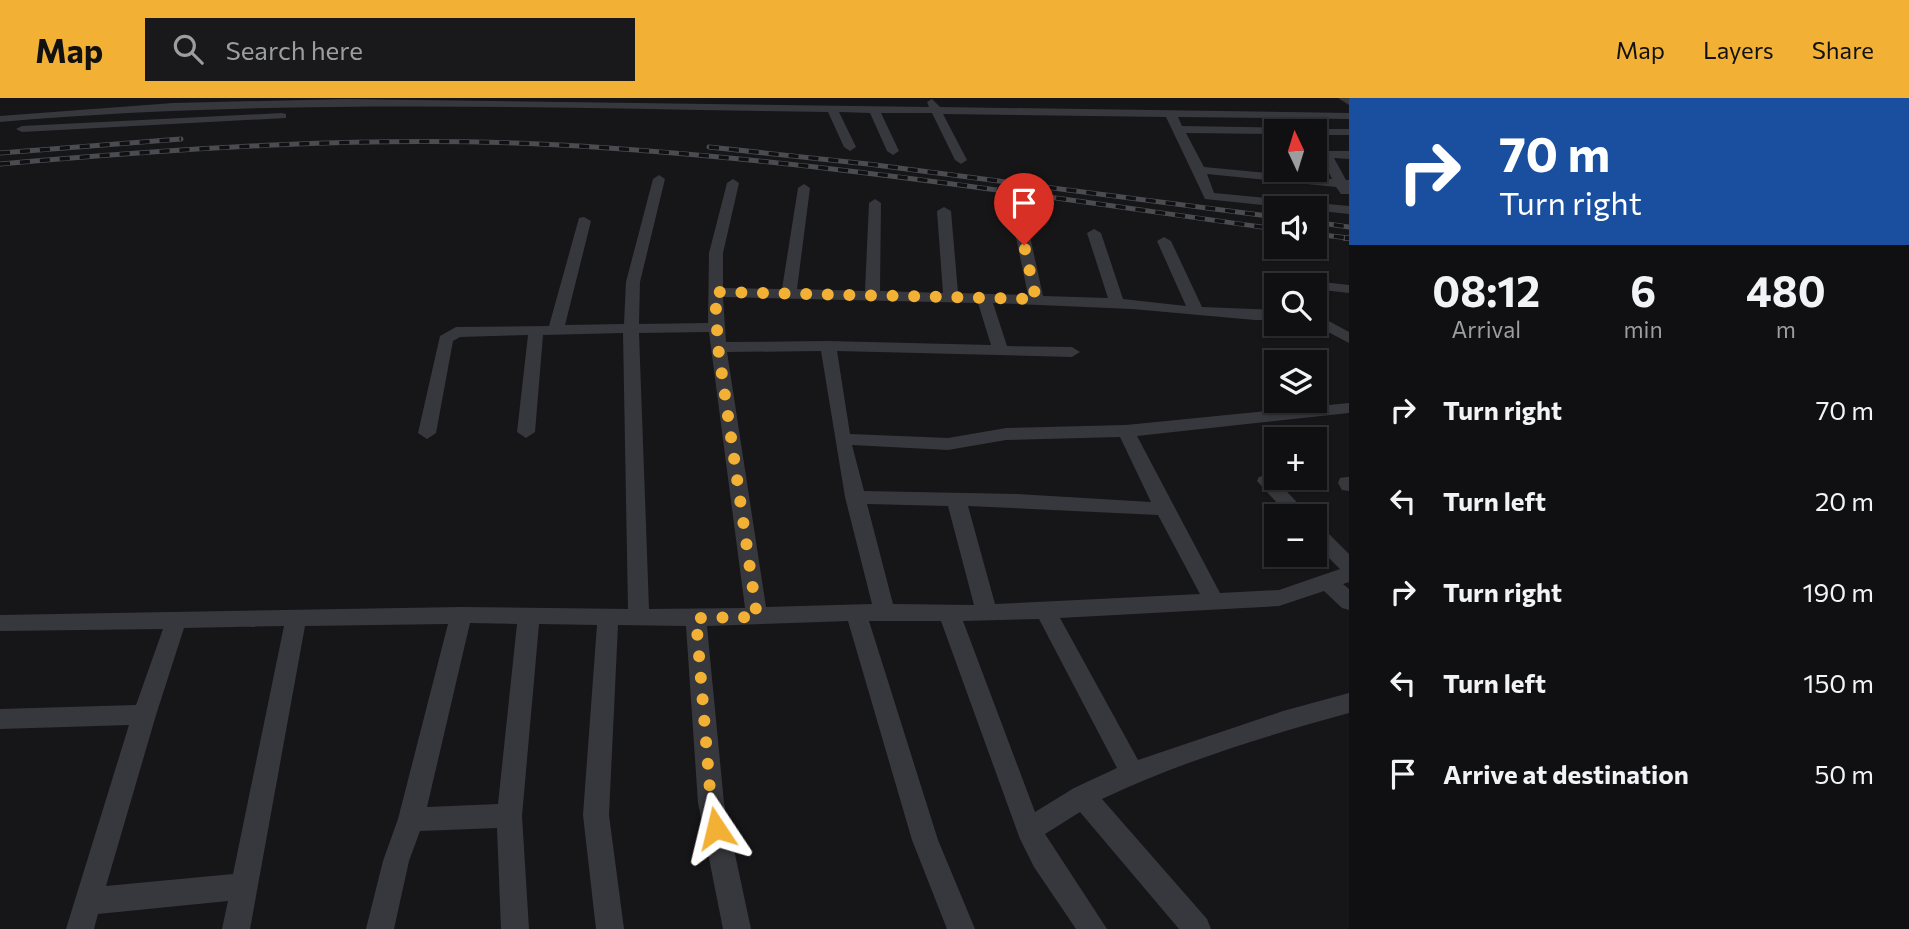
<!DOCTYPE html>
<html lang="en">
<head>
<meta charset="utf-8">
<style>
	:root { --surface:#101012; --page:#19191b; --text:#f1f3f6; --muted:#9c9d9f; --line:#303032; --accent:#f2b134 }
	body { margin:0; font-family:Commissioner,sans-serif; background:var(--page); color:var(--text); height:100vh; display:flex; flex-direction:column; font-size:26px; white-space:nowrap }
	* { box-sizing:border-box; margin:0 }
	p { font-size:23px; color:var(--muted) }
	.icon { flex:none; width:38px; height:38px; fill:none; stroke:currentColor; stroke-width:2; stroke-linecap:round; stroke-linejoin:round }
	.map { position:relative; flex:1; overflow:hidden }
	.panel { display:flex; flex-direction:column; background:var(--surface); width:560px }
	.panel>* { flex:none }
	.guide { background:#1a4fa0; color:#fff; overflow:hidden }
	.needle { width:46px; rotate:356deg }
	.tools { position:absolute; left:1264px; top:21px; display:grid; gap:14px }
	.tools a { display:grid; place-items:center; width:63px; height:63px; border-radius:0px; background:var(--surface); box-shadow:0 2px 5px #0004,0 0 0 2px var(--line); font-size:35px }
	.pin { position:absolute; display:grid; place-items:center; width:60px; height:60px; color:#fff; margin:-72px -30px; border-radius:50% 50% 50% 0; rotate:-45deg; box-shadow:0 0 7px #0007 }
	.pin .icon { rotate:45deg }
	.me { position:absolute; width:77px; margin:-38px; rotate:350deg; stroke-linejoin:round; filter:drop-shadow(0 0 5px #0008) }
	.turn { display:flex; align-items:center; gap:24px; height:147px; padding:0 35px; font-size:32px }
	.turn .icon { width:91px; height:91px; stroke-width:2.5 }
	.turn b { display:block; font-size:49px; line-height:60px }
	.eta { display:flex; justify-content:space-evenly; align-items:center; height:119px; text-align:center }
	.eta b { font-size:42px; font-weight:700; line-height:49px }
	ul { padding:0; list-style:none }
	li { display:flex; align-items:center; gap:21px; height:91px; padding:0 35px }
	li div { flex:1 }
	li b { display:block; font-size:26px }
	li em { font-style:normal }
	header { display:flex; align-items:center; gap:42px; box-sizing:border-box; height:98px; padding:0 35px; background:var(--accent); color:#111 }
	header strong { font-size:33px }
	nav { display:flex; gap:38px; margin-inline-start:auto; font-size:24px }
	.search { width:490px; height:63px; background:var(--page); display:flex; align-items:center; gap:18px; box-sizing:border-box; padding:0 24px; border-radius:0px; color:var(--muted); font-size:26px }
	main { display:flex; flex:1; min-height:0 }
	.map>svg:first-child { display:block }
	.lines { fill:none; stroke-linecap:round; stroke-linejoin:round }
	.minor { fill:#37383d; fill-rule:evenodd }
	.rail-far1-casing { stroke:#4a4c52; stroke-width:5 }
	.rail-casing { stroke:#4a4c52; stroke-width:6 }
	.rail-far1 { stroke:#111113; stroke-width:3.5; stroke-dasharray:10; stroke-linecap:butt }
	.rail { stroke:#111113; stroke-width:4.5; stroke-dasharray:12; stroke-linecap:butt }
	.route { stroke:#f2b134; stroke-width:12; stroke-dasharray:0 21.6 }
</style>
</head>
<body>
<header>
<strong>Map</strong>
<div class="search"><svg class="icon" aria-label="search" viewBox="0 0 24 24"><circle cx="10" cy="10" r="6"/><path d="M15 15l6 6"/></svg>Search here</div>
<nav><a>Map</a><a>Layers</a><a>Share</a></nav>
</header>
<main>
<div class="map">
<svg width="1349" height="831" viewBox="0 0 1349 831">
	<rect width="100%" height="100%" fill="#161618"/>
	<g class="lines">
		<path class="minor" d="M1338,0H1349V7Z
			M346,1L929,9L927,4L932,1L940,9L1349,15V21L1178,19L1182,28L1294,30L1300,33H1276V36L1186,35L1204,69L1332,81L1321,58L1314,51V41L1329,53H1349V61L1334,60L1346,82H1349V96H1341L1336,89L1207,76L1214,95L1349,108V116L1205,101L1166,19L943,16L967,62L961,66L955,62L932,15H881L899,53L893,57L887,53L870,15L839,14L856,49L850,53L844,49L828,14C552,10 275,0 0,24V18L173,5Z
			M282,15L286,16V20L22,34L16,31L22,28Z
			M1314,31H1349V37H1314V33H1309Z
			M659,77L665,81L640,184L639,226L708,225L709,155L727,85L733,81L739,85L723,155V190L782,191L798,90L804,86L810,90L797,191L865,193L869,105L875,101L881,105L880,193L943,195L937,113L944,109L951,113L958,195L1028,197L1012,120L1019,116L1026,120L1043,198L1108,200L1087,135L1094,131L1101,135L1123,201L1186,208L1157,143L1164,139L1171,143L1202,209L1276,212V222H1255L1132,211L993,205L1007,248L1072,249L1080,254L1072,259L837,253L850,336L948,340L1006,330L1126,327L1349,305V315L1137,338L1220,495L1279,492L1340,471L1314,445V426L1321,428L1349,456V484L1343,486L1349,491V512L1342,510L1324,493L1279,508L1060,520L1138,662L1283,613L1349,595V615C1265,638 1180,664 1102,701L1207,821L1211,831H1179L1080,714L1045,736L1107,831H1076L1034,769L1020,741L941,523H869L938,742L975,831H947L912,742L848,523L707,528L724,705L751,831H723L698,705L686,528L618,527L609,717L624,831H596L583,717L597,527L539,526L522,718L529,831H501L497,730L420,733L409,763L394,831H366L383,763L398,721L448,526L305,528L250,831H222L228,803L98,816L94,831H66L129,627L0,631V611L136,607L163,531L0,533V517L461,509L628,511L623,235L543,237L535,334L526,340L517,334L528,237L460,239L453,243L436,335L427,341L418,335L440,238L456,229L549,228L579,120L584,119L591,123L565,227L624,226L626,184L653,81ZM723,199L978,205L991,247L828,243L726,244ZM709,234L745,510L649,511L639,235ZM821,253L845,399L872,506L766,509L727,254ZM1120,339L1151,404L1017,396L864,393L852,347L948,352L1006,342ZM867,406L948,408L974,507L893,506ZM968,408L1158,417L1200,496L995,506ZM1039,521L1117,670L1074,690L1035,714L963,523ZM470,525L517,526L498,706L427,709ZM284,528L233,776L106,788L156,617L184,530Z
			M1279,179L1349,187V195L1314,191V187H1276V195L1271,194L1266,184Z
			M1314,215L1349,234V245L1313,226Z
			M1266,377L1273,379L1310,418H1289L1257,383L1259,379Z
			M1347,379H1349V393L1342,392L1338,385L1340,380Z"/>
		<g class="rail-far1-casing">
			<path id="rail-far1" d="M709,49L868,66L1276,119
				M0,55L181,41
				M0,66C186,50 373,37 560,47C800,60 1038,98 1276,131
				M1314,124L1349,129
				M1314,136L1349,140"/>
		</g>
		<g class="rail-casing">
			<path id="rail" d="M1345,140H1349"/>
		</g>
		<use href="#rail-far1" class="rail-far1"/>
		<use href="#rail" class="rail"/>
	</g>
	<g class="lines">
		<path class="route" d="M716,730L711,705L696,520L757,519L718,249L715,194L1036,201L1024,147"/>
	</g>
</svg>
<div class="tools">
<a><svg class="needle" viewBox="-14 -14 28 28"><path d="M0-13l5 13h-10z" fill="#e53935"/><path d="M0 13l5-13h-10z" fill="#9c9d9f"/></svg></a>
<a><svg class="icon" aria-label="sound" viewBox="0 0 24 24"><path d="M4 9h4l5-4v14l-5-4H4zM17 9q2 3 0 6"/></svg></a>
<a><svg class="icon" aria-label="search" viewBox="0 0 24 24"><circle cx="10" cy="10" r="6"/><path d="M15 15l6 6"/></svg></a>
<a><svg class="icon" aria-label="layers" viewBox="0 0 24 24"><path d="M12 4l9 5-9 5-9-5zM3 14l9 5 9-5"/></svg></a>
<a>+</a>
<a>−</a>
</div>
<div class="pin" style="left:1024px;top:147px;background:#d93025"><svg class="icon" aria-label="arrive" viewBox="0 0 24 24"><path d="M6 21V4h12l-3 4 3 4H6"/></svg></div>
<svg class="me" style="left:716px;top:730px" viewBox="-20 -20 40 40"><path d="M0-17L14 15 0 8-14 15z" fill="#f2b134" stroke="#fff" stroke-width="4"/></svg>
</div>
<section class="panel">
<div class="guide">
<div class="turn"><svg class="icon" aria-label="right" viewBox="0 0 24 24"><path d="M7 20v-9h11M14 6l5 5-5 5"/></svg><div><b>70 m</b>Turn right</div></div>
</div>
<div class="eta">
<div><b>08:12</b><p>Arrival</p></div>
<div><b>6</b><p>min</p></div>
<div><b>480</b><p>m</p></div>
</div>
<ul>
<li><svg class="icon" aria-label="right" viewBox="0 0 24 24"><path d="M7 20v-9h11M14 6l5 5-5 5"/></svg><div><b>Turn right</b></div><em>70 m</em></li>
<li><svg class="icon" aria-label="left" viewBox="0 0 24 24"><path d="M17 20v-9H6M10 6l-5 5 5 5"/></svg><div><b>Turn left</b></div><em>20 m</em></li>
<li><svg class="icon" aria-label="right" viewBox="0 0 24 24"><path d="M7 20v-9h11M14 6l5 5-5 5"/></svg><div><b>Turn right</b></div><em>190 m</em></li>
<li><svg class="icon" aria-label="left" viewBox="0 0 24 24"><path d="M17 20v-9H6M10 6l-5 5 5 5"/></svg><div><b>Turn left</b></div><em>150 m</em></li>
<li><svg class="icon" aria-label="arrive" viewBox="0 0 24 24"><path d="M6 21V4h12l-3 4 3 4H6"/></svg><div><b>Arrive at destination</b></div><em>50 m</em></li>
</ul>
</section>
</main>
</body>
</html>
